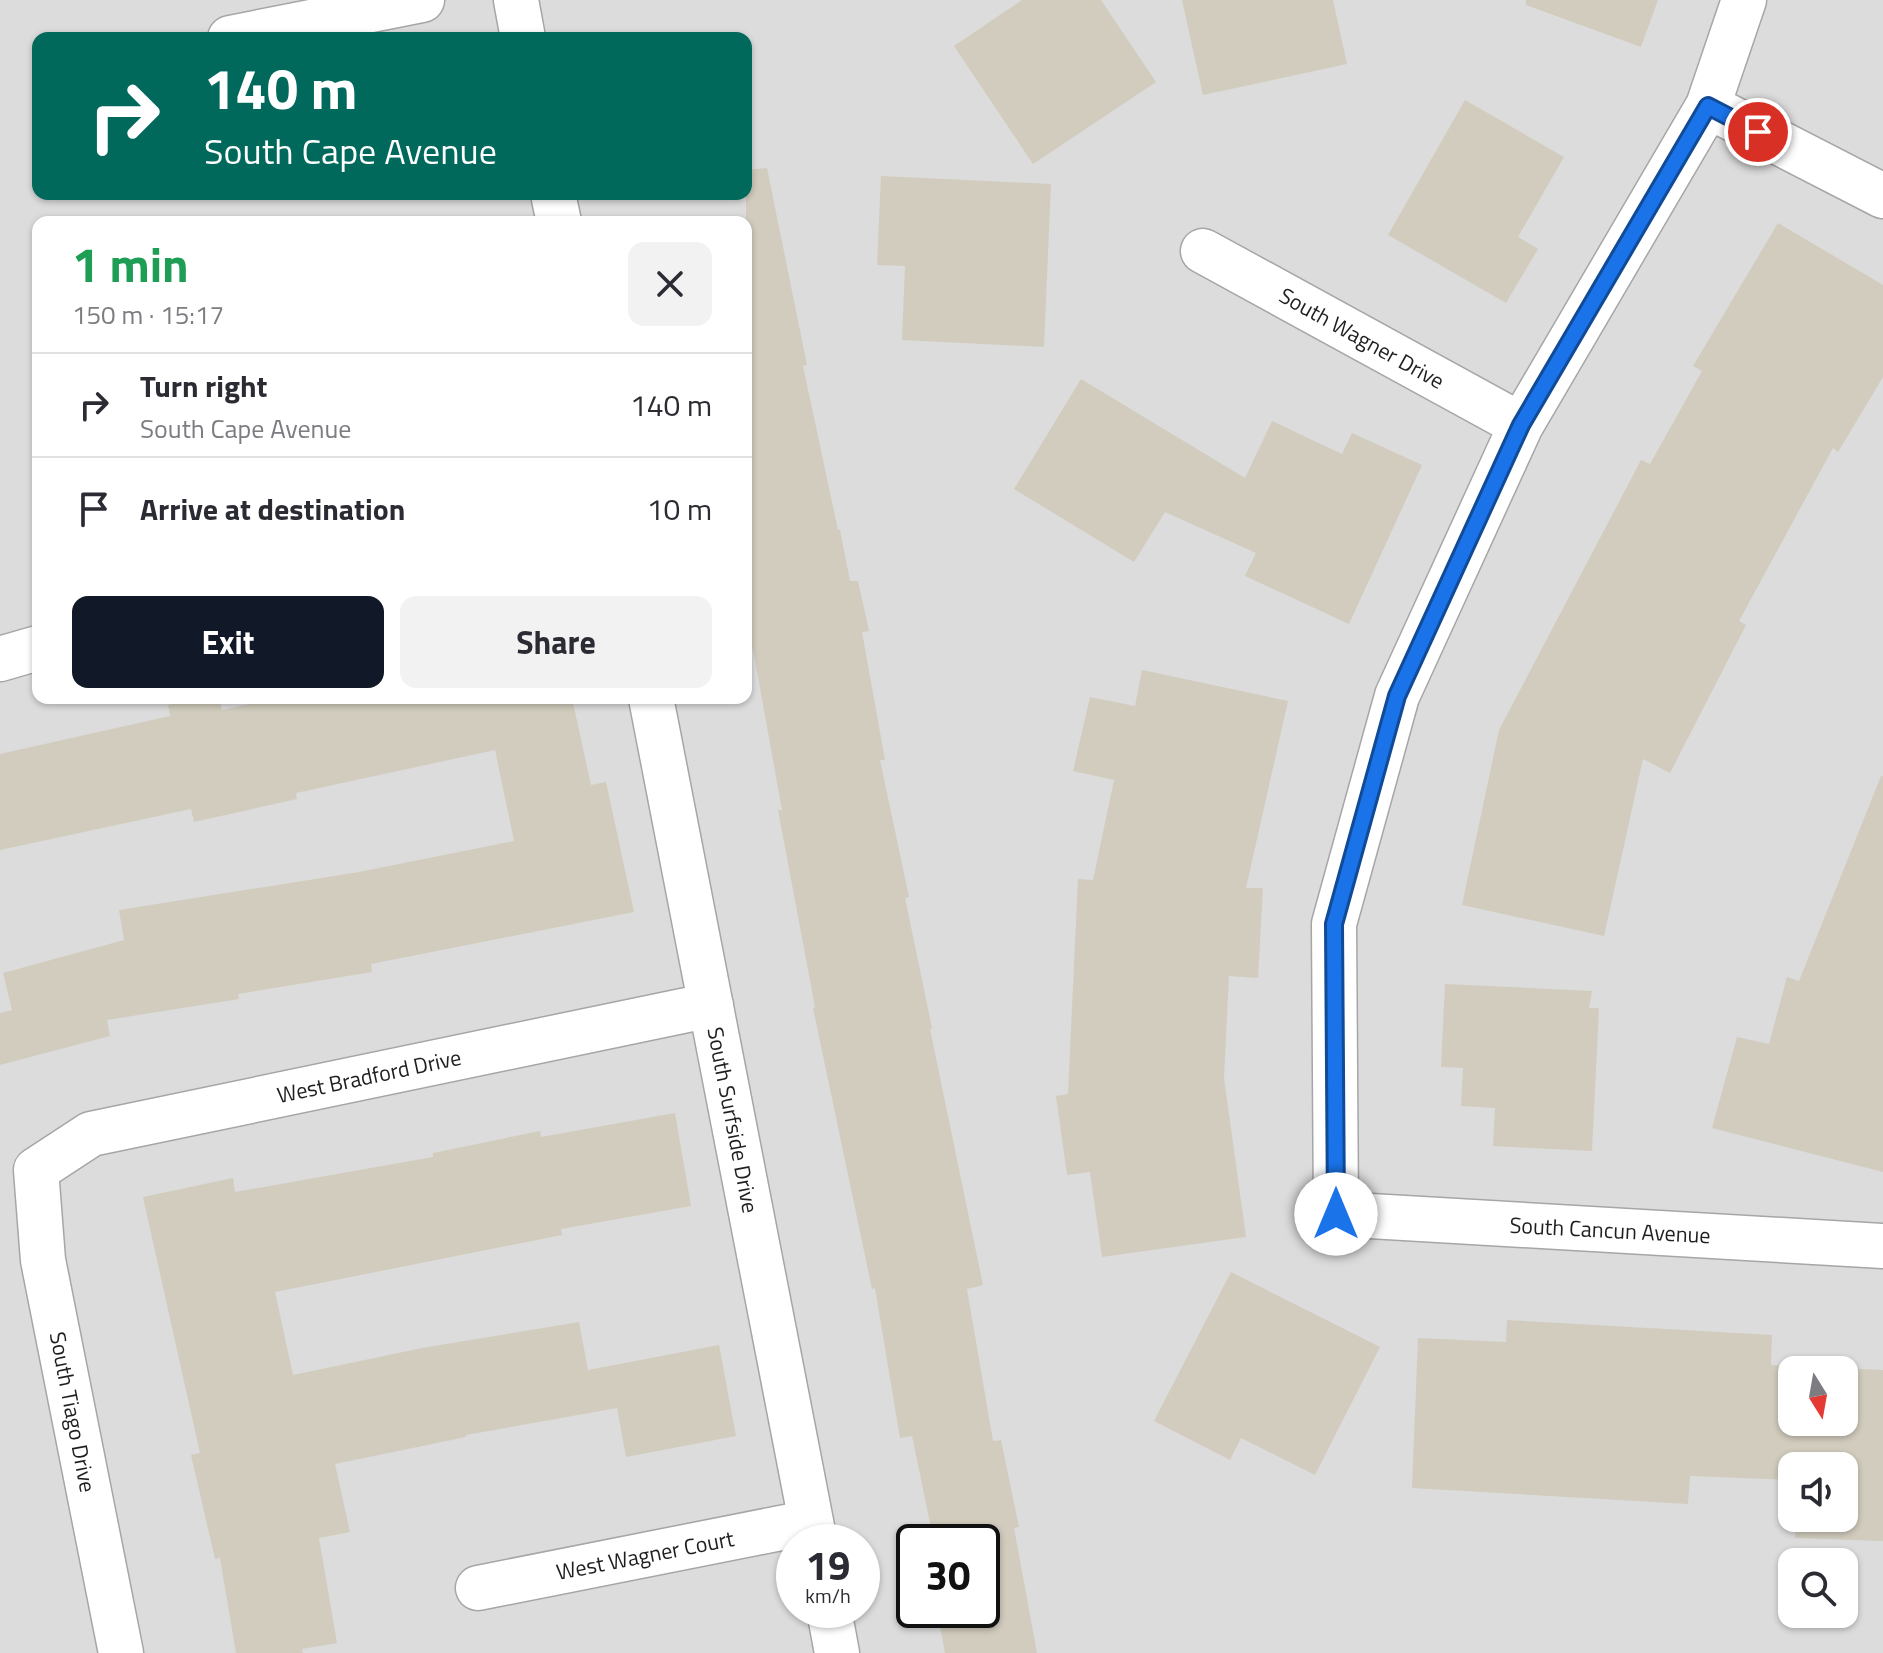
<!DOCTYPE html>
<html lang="en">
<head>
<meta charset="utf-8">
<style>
	:root { --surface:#fff; --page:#f2f2f3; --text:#2b2b33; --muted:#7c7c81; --line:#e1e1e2; --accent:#111827 }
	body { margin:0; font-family:"Titillium Web",sans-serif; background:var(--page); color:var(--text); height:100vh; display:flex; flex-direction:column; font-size:30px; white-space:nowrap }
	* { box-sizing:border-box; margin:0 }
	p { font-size:26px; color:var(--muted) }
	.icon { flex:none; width:44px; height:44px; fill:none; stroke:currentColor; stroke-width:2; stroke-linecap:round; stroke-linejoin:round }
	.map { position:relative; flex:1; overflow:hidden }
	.drawer { position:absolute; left:32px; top:216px; width:720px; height:488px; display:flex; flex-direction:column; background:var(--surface); border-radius:16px; box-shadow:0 2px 6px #0004 }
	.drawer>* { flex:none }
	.guide { position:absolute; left:32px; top:32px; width:720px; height:168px; border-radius:16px; box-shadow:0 2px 6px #0004; background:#00695c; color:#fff; overflow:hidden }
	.needle { width:52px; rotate:169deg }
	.fabs { position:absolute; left:1778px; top:1356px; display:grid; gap:16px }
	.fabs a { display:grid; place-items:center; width:80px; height:80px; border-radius:16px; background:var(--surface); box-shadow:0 2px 6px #0004; font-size:40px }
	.speed { position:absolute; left:776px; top:1524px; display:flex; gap:16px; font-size:40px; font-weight:700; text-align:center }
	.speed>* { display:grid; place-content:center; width:104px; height:104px; border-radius:50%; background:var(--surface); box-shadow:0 2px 6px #0004; line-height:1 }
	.speed small { font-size:20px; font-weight:400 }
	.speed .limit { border:4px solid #111; border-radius:12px; background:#fff; color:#111 }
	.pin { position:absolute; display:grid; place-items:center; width:68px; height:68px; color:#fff; margin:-34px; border:4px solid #fff; border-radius:50%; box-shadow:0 2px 8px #0007 }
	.me { position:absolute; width:88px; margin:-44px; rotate:0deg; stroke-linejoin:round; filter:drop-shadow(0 0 6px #0008) }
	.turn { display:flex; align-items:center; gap:28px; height:168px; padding:0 40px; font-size:36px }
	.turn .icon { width:104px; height:104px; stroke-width:2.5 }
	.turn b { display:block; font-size:56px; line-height:68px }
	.round { display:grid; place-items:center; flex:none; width:84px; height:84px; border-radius:16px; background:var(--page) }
	.overview { display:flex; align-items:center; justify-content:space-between; height:136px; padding:0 40px }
	h1 { font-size:48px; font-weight:700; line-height:60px; color:#1e9e55 }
	.button { display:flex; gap:16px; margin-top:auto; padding:16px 40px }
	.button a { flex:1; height:92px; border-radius:16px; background:var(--accent); color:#fff; font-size:32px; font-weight:700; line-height:92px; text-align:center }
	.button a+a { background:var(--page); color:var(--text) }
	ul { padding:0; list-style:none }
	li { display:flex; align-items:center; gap:24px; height:104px; padding:0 40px; border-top:2px solid var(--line) }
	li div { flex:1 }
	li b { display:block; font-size:30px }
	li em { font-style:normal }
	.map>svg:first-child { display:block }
	.residential { fill:#dddcdc; fill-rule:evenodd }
	.building { fill:#d1ccbd; fill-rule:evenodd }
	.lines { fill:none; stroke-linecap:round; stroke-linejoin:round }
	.street-casing { stroke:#a6a6a6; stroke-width:47 }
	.street { stroke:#fff; stroke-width:44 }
	.route-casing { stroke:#114b97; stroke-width:20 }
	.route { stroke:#1a73e8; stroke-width:14 }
	.labels { text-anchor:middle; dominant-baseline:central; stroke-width:6; stroke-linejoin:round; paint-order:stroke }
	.street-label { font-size:22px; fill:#1f1f1f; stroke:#fff }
</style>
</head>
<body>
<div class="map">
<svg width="1883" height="1653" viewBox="0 0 1883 1653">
	<rect width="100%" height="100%" fill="#f1f0e5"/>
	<path class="residential" d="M0,0H1883V1653H0ZM38,38H746V194H38ZM38,222H746V698H38ZM1792,1370H1844V1422H1792ZM1792,1466H1844V1518H1792ZM794,1542H862V1610H794ZM914,1542H982V1610H914ZM1792,1562H1844V1614H1792Z"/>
	<path class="building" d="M1022,0H1101L1156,82L1033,164L954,46Z
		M1182,0H1333L1347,64L1203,95Z
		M1526,0H1658L1641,47L1526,5Z
		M1465,100L1564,157L1518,237L1538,249L1506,303L1388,235Z
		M767,168L807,365L803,366L838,530H840L850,581H858L869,631L862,632L885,760H880L909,897L905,898L932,1028L930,1029L983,1285L967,1289L993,1441L1001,1440L1019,1527L1014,1528L1037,1653H945L937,1610H982V1542H934L912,1436L900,1438L875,1288L872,1289L813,1008L815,1007L778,810H782L754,655L746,625V170Z
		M881,176L1051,184L1044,347L902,340L905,266L877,265Z
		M1778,223L1883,285V377L1838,452L1833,448L1739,621L1746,625L1670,773L1643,759L1604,936L1462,905L1499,730L1641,460L1650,464L1702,371L1693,366Z
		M1081,379L1245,478L1272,421L1342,454L1352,433L1422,465L1349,624L1245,576L1256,553L1165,512L1134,562L1014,489Z
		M1142,670L1288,701L1246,888H1263L1258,978L1229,976L1224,1078L1246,1237L1102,1257L1090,1172L1067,1175L1056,1096L1068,1094L1078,879L1093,880L1114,780L1073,771L1090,697L1135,706Z
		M202,698H219L222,710L277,698H572L591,785L606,782L634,912L371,964L372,972L238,994L239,999L107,1020L110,1036L0,1065V1013L12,1010L3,973L124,940L119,910L359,872L514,841L495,750L296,793L297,799L194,822L191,809L0,850V754L170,716L168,705Z
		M1881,776H1883V1172L1712,1128L1737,1037L1769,1044L1787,977L1799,981Z
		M1445,984L1592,991L1589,1008H1599L1592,1151L1493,1146L1495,1108L1461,1106L1463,1068L1441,1067Z
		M675,1113L691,1206L561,1229L562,1235L275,1292L293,1375L422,1348L579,1322L588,1370L719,1345L736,1436L626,1457L617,1408L466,1435V1437L335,1464L350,1532L319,1538L337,1643L302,1649L303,1653H236L220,1558L215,1559L191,1455L200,1453L143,1197L233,1178L235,1192L433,1157V1153L540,1131L541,1137Z
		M1231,1272L1380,1347L1315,1475L1241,1438L1230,1460L1154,1421Z
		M1507,1320L1772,1335L1771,1365L1883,1370V1541L1795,1538L1796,1518H1844V1466H1792V1480L1690,1476L1688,1504L1412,1488L1418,1338L1506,1342ZM1792,1370H1844V1422H1792Z"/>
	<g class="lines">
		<g class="street-casing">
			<path id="street" d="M516,0L523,38
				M1744,0L1708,106L1521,425L1397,696L1334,924L1336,1214L1883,1246
				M230,38L422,0
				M1708,106L1883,196
				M553,194L559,222
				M1203,251L1521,425
				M0,659L38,648
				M651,698L815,1542
				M478,1588L811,1522
				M829,1610L837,1653
				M121,1653L43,1260L36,1170L91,1134L711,1005"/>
		</g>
		<use href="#street" class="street"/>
	</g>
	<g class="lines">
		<g class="route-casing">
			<path id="route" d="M1336,1214L1334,924L1397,696L1521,425L1708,106L1758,132"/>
		</g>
		<use href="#route" class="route"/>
	</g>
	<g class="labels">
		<g class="street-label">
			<text transform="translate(1362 338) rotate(29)">South Wagner Drive</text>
			<text transform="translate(369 1076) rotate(-12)">West Bradford Drive</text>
			<text transform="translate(733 1120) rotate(79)">South Surfside Drive</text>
			<text transform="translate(1610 1230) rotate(3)">South Cancun Avenue</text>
			<text transform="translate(73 1412) rotate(79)">South Tiago Drive</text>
			<text transform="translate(645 1555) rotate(-11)">West Wagner Court</text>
		</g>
	</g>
</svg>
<div class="fabs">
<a><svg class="needle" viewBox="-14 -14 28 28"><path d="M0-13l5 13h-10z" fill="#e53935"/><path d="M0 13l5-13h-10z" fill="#7c7c81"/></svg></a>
<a><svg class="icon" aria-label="sound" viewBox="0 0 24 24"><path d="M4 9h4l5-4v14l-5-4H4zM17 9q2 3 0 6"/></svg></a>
<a><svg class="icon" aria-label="search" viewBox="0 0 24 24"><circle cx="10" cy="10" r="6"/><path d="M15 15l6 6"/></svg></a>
</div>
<div class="speed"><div>19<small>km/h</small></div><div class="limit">30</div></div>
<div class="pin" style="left:1758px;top:132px;background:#d93025"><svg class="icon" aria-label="arrive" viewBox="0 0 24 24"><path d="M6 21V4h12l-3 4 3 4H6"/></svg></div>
<svg class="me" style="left:1336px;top:1214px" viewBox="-20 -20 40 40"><circle r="19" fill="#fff"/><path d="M0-13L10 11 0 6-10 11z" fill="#1a73e8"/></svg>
<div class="guide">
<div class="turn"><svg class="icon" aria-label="right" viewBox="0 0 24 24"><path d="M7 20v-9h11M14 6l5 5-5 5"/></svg><div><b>140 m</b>South Cape Avenue</div></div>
</div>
<section class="drawer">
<div class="overview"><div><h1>1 min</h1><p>150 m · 15:17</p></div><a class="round"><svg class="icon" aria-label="close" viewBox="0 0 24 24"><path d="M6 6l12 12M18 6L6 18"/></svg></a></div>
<ul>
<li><svg class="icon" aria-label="right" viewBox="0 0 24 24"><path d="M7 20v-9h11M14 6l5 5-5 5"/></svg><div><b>Turn right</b><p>South Cape Avenue</p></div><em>140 m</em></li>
<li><svg class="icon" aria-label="arrive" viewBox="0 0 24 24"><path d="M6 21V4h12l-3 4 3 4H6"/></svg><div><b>Arrive at destination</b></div><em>10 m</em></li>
</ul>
<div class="button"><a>Exit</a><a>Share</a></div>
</section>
</div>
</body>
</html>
